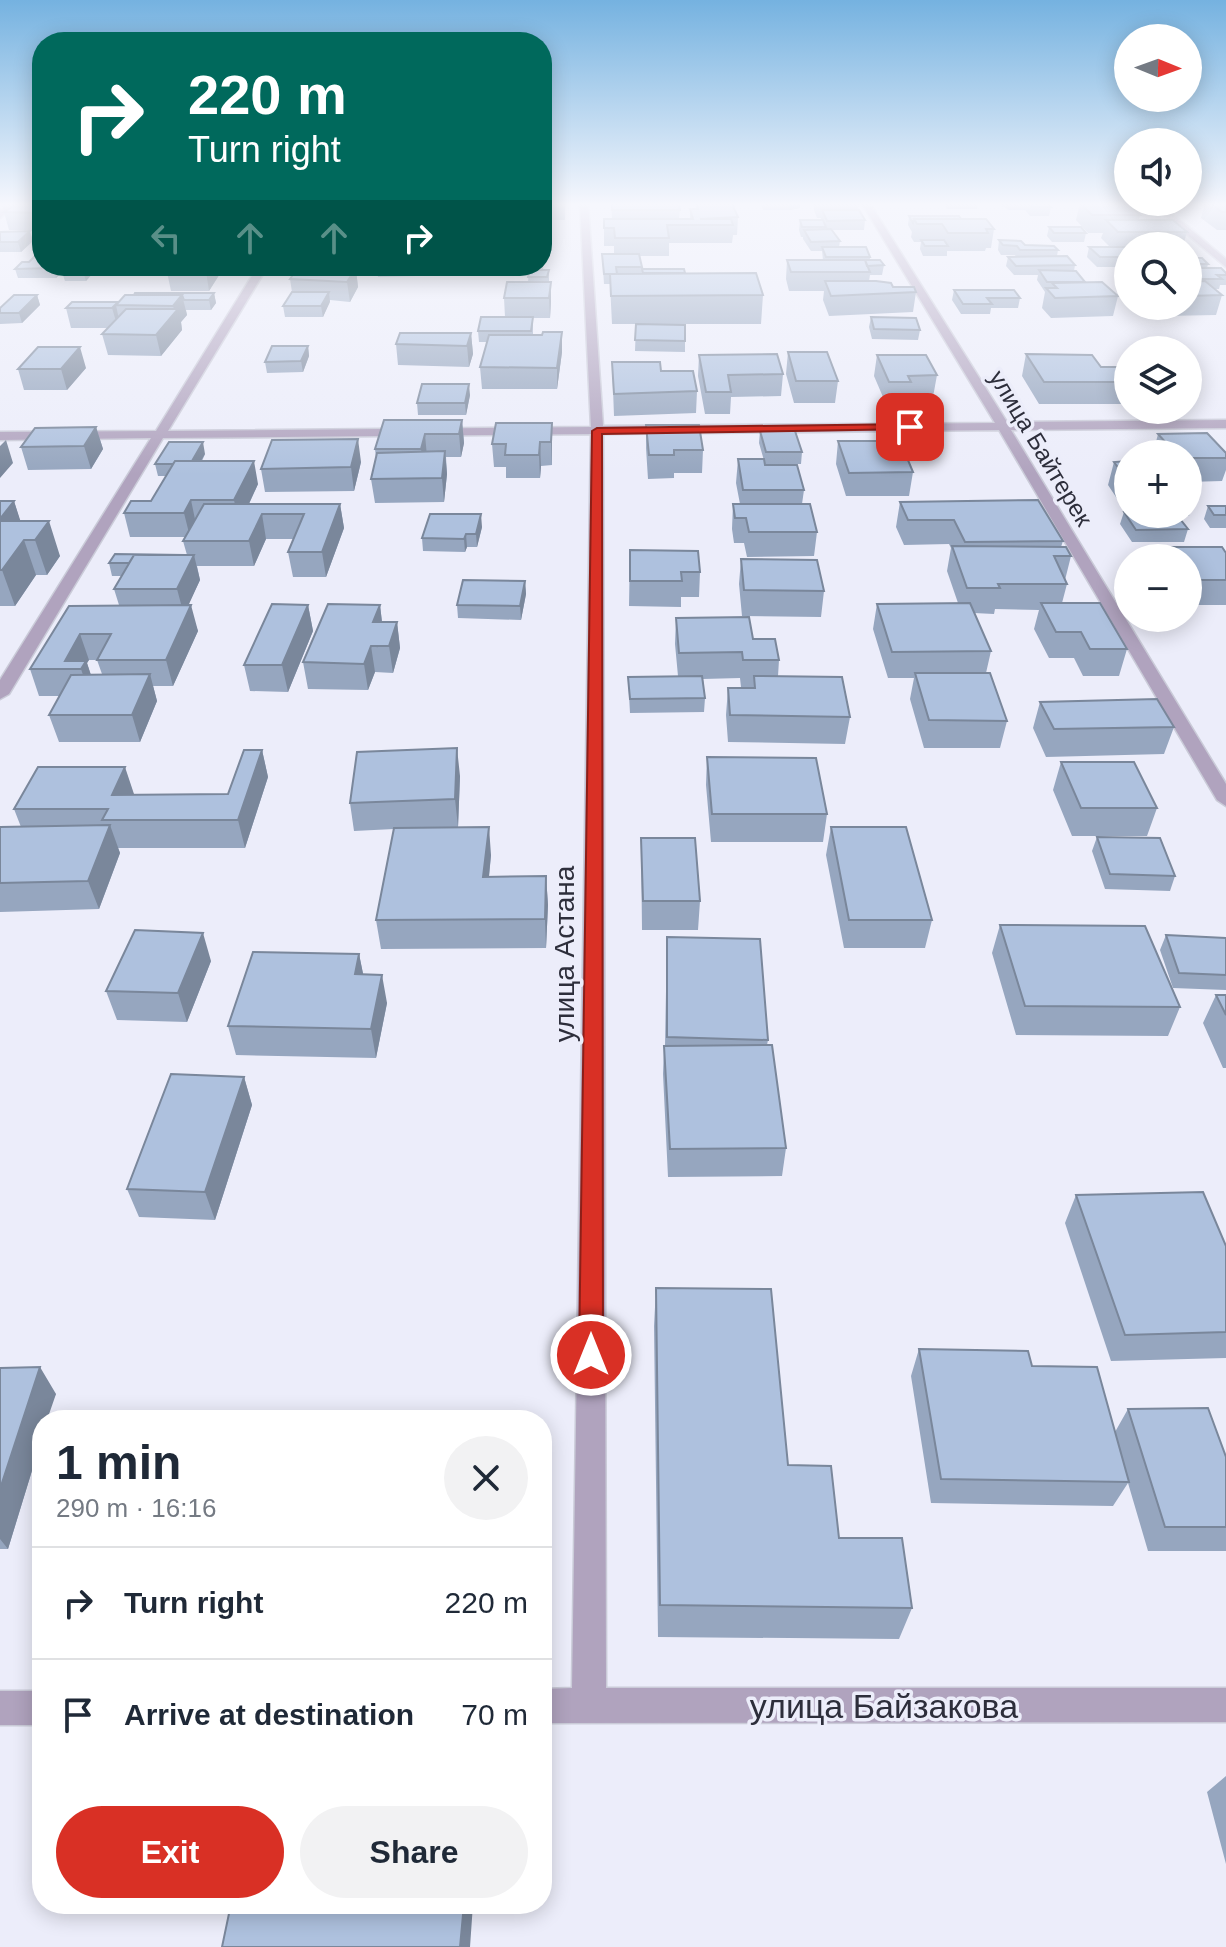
<!DOCTYPE html>
<html lang="en">
<head>
<meta charset="utf-8">
<style>
	:root { --surface:#fff; --page:#f2f2f3; --text:#1f2937; --muted:#747a83; --line:#e0e1e3; --accent:#d93025 }
	body { margin:0; font-family:Arial,sans-serif; background:var(--page); color:var(--text); height:100vh; display:flex; flex-direction:column; font-size:30px; white-space:nowrap }
	* { box-sizing:border-box; margin:0 }
	p { font-size:26px; color:var(--muted) }
	.icon { flex:none; width:44px; height:44px; fill:none; stroke:currentColor; stroke-width:2; stroke-linecap:round; stroke-linejoin:round }
	.map { position:relative; flex:1; overflow:hidden }
	.side { position:absolute; left:32px; top:1410px; width:520px; height:504px; display:flex; flex-direction:column; background:var(--surface); border-radius:32px; box-shadow:0 4px 20px #0003 }
	.side>* { flex:none }
	.top-card { position:absolute; left:32px; top:32px; width:520px; height:244px; border-radius:32px; box-shadow:0 4px 20px #0003; background:#00695c; color:#fff; overflow:hidden }
	.needle { width:52px; rotate:91deg }
	.fabs { position:absolute; left:1114px; top:24px; display:grid; gap:16px }
	.fabs a { display:grid; place-items:center; width:88px; height:88px; border-radius:50%; background:var(--surface); box-shadow:0 4px 20px #0003; font-size:40px }
	.pin { position:absolute; display:grid; place-items:center; width:68px; height:68px; color:#fff; margin:-34px; border-radius:16px; box-shadow:0 4px 12px #0006 }
	.me { position:absolute; width:88px; margin:-44px; rotate:0deg; stroke-linejoin:round; filter:drop-shadow(0 0 6px #0008) }
	.turn { display:flex; align-items:center; gap:28px; height:168px; padding:0 24px; font-size:36px }
	.turn .icon { width:104px; height:104px; stroke-width:2.5 }
	.turn b { display:block; font-size:56px; line-height:68px }
	.lanes { display:flex; align-items:center; height:76px; padding:0 24px; background:#0003; justify-content:center; gap:40px; direction:ltr }
	.lanes .off { opacity:.35 }
	.round { display:grid; place-items:center; flex:none; width:84px; height:84px; border-radius:42px; background:var(--page) }
	.summary { display:flex; align-items:center; justify-content:space-between; height:136px; padding:0 24px }
	h1 { font-size:48px; font-weight:700; line-height:60px }
	.button { display:flex; gap:16px; margin-top:auto; padding:16px 24px }
	.button a { flex:1; height:92px; border-radius:48px; background:var(--accent); color:#fff; font-size:32px; font-weight:700; line-height:92px; text-align:center }
	.button a+a { background:var(--page); color:var(--text) }
	ul { padding:0; list-style:none }
	li { display:flex; align-items:center; gap:24px; height:112px; padding:0 24px; border-top:2px solid var(--line) }
	li div { flex:1 }
	li b { display:block; font-size:30px }
	li em { font-style:normal }
	.map>svg:first-child { display:block }
	.lines { fill:none; stroke-linecap:round; stroke-linejoin:round }
	.minor-casing { stroke:#cacbd8; stroke-width:3 }
	.minor { fill:#b0a3be; fill-rule:evenodd }
	.wall { fill:#96a6bf; fill-rule:evenodd }
	.shaded-wall { fill:#7a879b }
	.building { fill:#aec1de; stroke:#7a879b; stroke-width:2 }
	.route { fill:#d93025; stroke:#8d1f18; stroke-width:2 }
	.labels { text-anchor:middle; dominant-baseline:central; stroke-width:7; stroke-linejoin:round; paint-order:stroke }
	.far-street-label { font-size:24px; fill:#2d2e3b; stroke:#ecedfa }
	.street-label { font-size:28px; fill:#2d2e3b; stroke:#ecedfa }
	.near-street-label { font-size:34px; fill:#2d2e3b; stroke:#ecedfa }
</style>
</head>
<body>
<div class="map">
<svg width="1226" height="1947" viewBox="0 0 1226 1947">
	<rect width="100%" height="100%" fill="#ecedfa"/>
	<g class="lines">
		<g class="minor-casing">
			<path id="minor" d="M9,202H19L0,218V211Z
				M580,202H588L603,426L995,423L861,202H869L1007,422L1226,420V428L1011,430L1226,784V806L1217,800L999,430L603,434L606,1688H1226V1722L542,1723V1689L572,1688L591,434L163,438L9,694L0,699V680L151,438L0,440V432L156,431L258,266H268L168,431L591,427Z
				M1148,202H1158L1226,259V267Z
				M0,1691H42V1725H0Z"/>
		</g>
		<use href="#minor" class="minor"/>
	</g>
	<path class="wall" d="M25,202H42V230H9L4,212L26,204Z
		M542,202H565V220H545L544,227H542Z
		M611,202L680,210L679,219H690V209H696L697,204L738,217L737,235H733L732,243H669V256H640L642,269L685,273L763,295L761,324H612L610,284H604L602,254H614V246H604V219H612Z
		M760,202H800V208L789,210H763Z
		M814,202H859L858,210L865,220L864,230H831L840,241L839,247L870,257V260L884,265L882,275H870L869,281L916,292L913,312L829,316L823,300L824,291H789L786,279L787,260H823L822,251H811L803,239V237H801L799,230L800,220H821V218H817L814,210Z
		M943,202H978L977,209H947Z
		M995,202H1047L1051,207L1049,216H1030L1025,210H1009Z
		M1199,202H1226V230H1217L1201,218L1204,207Z
		M1080,203L1140,215L1139,220L1187,232L1183,246H1128V267H1097L1087,257L1089,247H1110L1101,238L1103,233H1088L1076,220Z
		M909,216L961,219L994,229L991,248H986L985,251H947V256H923L920,249L921,242H914L911,237L912,232L908,225Z
		M1049,227L1086,233L1084,242H1052L1047,236Z
		M542,229H548V248H542Z
		M0,232L33,241L21,252H0Z
		M999,240L1058,250L1057,256L1075,265L1074,271L1085,282L1118,296L1113,316L1051,318L1042,308L1045,292L1037,280L1038,275H1014L1006,266L1008,257H1016L1015,255H1001L998,250Z
		M542,249H545L543,270H549V282H551V301L550,318H533V335L562,352L557,389H482L480,367L487,342H479L478,331L505,317L504,298L528,282L529,271H495V266H542Z
		M1188,258L1208,264L1207,268L1226,273V285H1220L1219,289H1215L1222,295L1216,315L1165,316L1154,306H1188Z
		M29,262L42,266H99L86,281H65L62,272L56,278H18L15,269Z
		M299,266H358L356,270L358,287L350,302L330,300L323,317H285L283,306L292,292L290,279Z
		M418,266V270L416,276L378,277L377,267Z
		M167,272H221L209,291H171Z
		M954,290L1020,298L1018,308H991L990,314H961L952,300Z
		M214,293L216,303L211,310H186L187,315L181,322L182,330L161,356L108,355L102,334L108,328H71L66,308Z
		M37,295L40,305L22,323L0,324V308Z
		M871,317L920,330L918,340L872,339L869,327Z
		M636,324L685,341V352L635,351Z
		M471,333L473,354L469,367L398,365L396,344Z
		M308,346L309,356L303,372L267,373L265,362Z
		M788,352L838,381L835,403H794L786,374Z
		M1026,354L1101,367H1128V404H1039L1022,376Z
		M699,355L783,374L781,396L731,397L730,414H705L698,376Z
		M877,355L937,375L933,397H909L908,404H886L874,376Z
		M612,362L661,371L697,391L696,413L614,416Z
		M86,368L67,390H24L18,369Z
		M470,395L466,415H418L417,403Z
		M462,420L464,443L461,457H446L447,474L444,502L375,503L371,479L376,458L375,449Z
		M552,423V465L541,466L540,478H506V467H494L492,444Z
		M646,425L703,450L702,473H674V478L648,479L646,448Z
		M96,427L103,449L91,469L28,470L21,447Z
		M760,431L802,452L801,464H765L759,443Z
		M1158,434L1226,453V470L1222,481L1188,482V454H1153Z
		M838,441L913,472L909,496H846L836,464Z
		M205,454L202,461L258,484L249,504H340L344,528L326,577H293L288,552L294,539H266L254,566H197L200,580L188,605L198,631L173,686H153L157,701L140,742H59L49,715L60,696H39L30,669L119,605L114,589L122,576H112L109,563L187,555L183,541L186,537H130L124,513L151,501L166,476H158L155,464ZM89,660H97L102,674L91,675L87,663Z
		M738,459L765,465L804,490L802,504L817,532L814,556L747,557L744,543H734L732,529L733,504H740L736,483Z
		M1128,461V514H1188V482L1196,492L1189,516H1178L1188,529L1184,542H1132L1120,524L1124,512H1126L1108,485L1114,462Z
		M361,462L354,491L265,492L261,469Z
		M0,501H14L20,521L60,556L47,575H36L15,606H0Z
		M900,502L1063,541L1061,547L1071,556L1065,580L1067,584L1062,603L1127,649L1119,676H1083L1074,658H1049L1034,629L1039,610L995,609L994,614L974,613L991,651L986,673L1007,721L1000,748H924L910,699L914,678H888L873,629L877,604L958,603L947,571L951,548L949,544L904,545L896,527Z
		M1208,506H1226V528H1210L1204,519Z
		M482,527L477,547H467L465,552L423,551L422,538Z
		M1153,547L1226,553V605H1188V558H1149Z
		M630,550L700,572L699,597H681V607L629,606Z
		M741,559L824,591L821,617L742,616L739,584Z
		M525,581L526,594L521,620L458,618L457,605Z
		M308,605L313,631L288,692L250,691L244,665Z
		M380,605L382,622H397L400,648L393,673L375,672L368,690L308,689L303,662Z
		M676,618L753,639L779,660L778,676L850,717L845,744L728,742L726,715L728,688H753V687H741L740,678L703,679L705,698L704,712L630,713L628,677L678,676L675,644Z
		M1040,702L1174,727L1164,754L1046,757L1033,728Z
		M262,750L268,777L245,848H118L120,853L99,909L0,912V827H21L14,809L134,795L228,794Z
		M707,757L827,814L823,842H711L706,785Z
		M1061,762L1157,808L1147,836H1072L1053,790Z
		M460,776L458,827L425,828L491,855L489,877L546,876L548,905L546,948L381,949L376,920L394,829L354,831L350,803Z
		M831,827L932,920L925,948H844L826,855Z
		M1097,837L1175,876L1170,891L1105,889L1092,851Z
		M641,838L700,901L698,930H642Z
		M1000,925L1180,1007L1168,1036L1016,1035L992,953Z
		M1166,935L1226,938V990L1173,988L1160,950Z
		M667,937L768,1040L767,1045L786,1148L782,1176L668,1177L663,1074L664,1046H665Z
		M359,954L363,974L387,1003L376,1058L236,1055L228,1026Z
		M211,961L187,1022L117,1020L106,991Z
		M1216,995H1226V1068H1223L1203,1023Z
		M244,1077L252,1105L215,1220L139,1217L127,1189Z
		M1076,1195L1226,1246V1358L1111,1361L1065,1223Z
		M656,1288L788,1465L839,1538L912,1608L899,1639L658,1637L654,1326Z
		M919,1349L1032,1366L1115,1432L1128,1409L1226,1457V1551H1148L1128,1483L1113,1506L931,1503L911,1376Z
		M0,1368L56,1394L42,1420V1438L8,1549H0Z
		M1226,1776V1864L1207,1792Z"/>
	<path class="shaded-wall" d="M790,202H800V208L789,210Z
		M30,231L33,241L21,252L18,242Z
		M56,266H68L56,278L54,268Z
		M88,266H99L86,281L83,271Z
		M209,266H220L221,272L209,291L206,271Z
		M351,266H358L356,270L358,287L350,302L347,282L352,274Z
		M415,266H418V270L416,276Z
		M551,282V301L550,318L549,298Z
		M329,292L330,302L323,317L321,306Z
		M214,293L216,303L211,310L209,300Z
		M37,295L40,305L22,323L19,313Z
		M182,295L187,315L181,322L182,330L161,356L156,335L175,313L173,306Z
		M116,305L120,325L118,328L112,308Z
		M562,332V352L557,389V368Z
		M471,333L473,354L469,367L467,346Z
		M308,346L309,356L303,372L301,361Z
		M80,347L86,368L67,390L61,369Z
		M469,384L470,395L466,415L465,403Z
		M462,420L464,443L461,457L459,434Z
		M552,423V465L551,442Z
		M96,427L103,449L91,469L84,446Z
		M425,434L427,457L424,472L421,449Z
		M358,439L361,462L354,491L351,467Z
		M6,440L13,463L0,478V446Z
		M203,442L205,454L192,476L190,464Z
		M540,442L541,466L540,478L539,455Z
		M445,451L447,474L444,502L442,478Z
		M254,461L258,484L239,525L234,500Z
		M191,500L196,524L190,537L184,513Z
		M14,501L25,535L0,526V519Z
		M340,504L344,528L326,577L322,552Z
		M262,514L266,539L254,566L249,541Z
		M481,514L482,527L477,547L476,534Z
		M49,521L60,556L47,575L35,540Z
		M466,534L467,547L465,552L464,539Z
		M24,540L36,575L15,606L2,570Z
		M194,555L200,580L184,615L177,589Z
		M525,581L526,594L521,620L520,606Z
		M191,605L198,631L173,686L166,660Z
		M308,605L313,631L288,692L282,665Z
		M380,605L383,631L377,648L373,622Z
		M397,622L400,648L393,673L389,646Z
		M80,634L89,660L87,663L95,688L90,696L81,669L65,661Z
		M371,646L375,672L368,690L364,664Z
		M150,674L157,701L140,742L132,715Z
		M457,748L460,776L458,827L455,799Z
		M262,750L268,777L245,848L238,820Z
		M125,767L134,794L112,795Z
		M110,825L120,853L99,909L88,881Z
		M489,827L491,855L486,905L483,877Z
		M546,876L548,905L546,948L545,919Z
		M203,933L211,961L187,1022L178,993Z
		M359,954L365,983L355,974Z
		M382,975L387,1003L376,1058L371,1029Z
		M244,1077L252,1105L215,1220L205,1192Z
		M40,1367L56,1394L47,1420H42V1438L8,1549L0,1539V1489Z
		M464,1904H473L470,1947H460Z"/>
	<path class="building" d="M678,202L680,210H612V203Z
		M1028,202H1047L1051,207H1032Z
		M1209,202H1226V212H1222Z
		M1080,203H1127L1140,215H1092Z
		M16,204H42V213L4,212Z
		M697,204H732L738,217L700,219H731L733,225H667L669,238H615L614,228H604V219H693L690,209H698Z
		M822,210H859L865,220L827,221Z
		M909,216H959L961,219H914L913,223Z
		M914,219H986L994,229H986L988,233H948L942,224H917Z
		M800,220H823L826,227H802Z
		M1106,220H1173L1187,232H1118Z
		M1049,227H1081L1086,233H1054Z
		M542,229H548L547,239H542Z
		M831,229L840,241L811,242L804,230Z
		M30,231L18,242H0V232Z
		M921,240H944L948,246H925Z
		M999,240L1021,241L1025,245L1054,246L1058,250H1020L1017,246L1003,245Z
		M822,247H866L870,257H826Z
		M1089,247H1126L1128,248V257H1100Z
		M542,249H545L543,261H542Z
		M38,253H42V266H56L54,268L15,269L22,262H29Z
		M602,254H639L642,267H616L617,274H604Z
		M1067,256L1075,265L1016,266L1008,257Z
		M1188,258H1202L1208,264H1188Z
		M787,260H865L870,272H791Z
		M825,260H880L884,265L867,266L865,260Z
		M67,266H88L83,271H62Z
		M171,266H209L206,271L167,272Z
		M299,266H340L339,268H356L347,282L290,279Z
		M378,266H415L377,267Z
		M1188,268H1221L1226,273V275H1217L1222,279H1188Z
		M642,269H684L685,273H643Z
		M529,270H549L547,277H528Z
		M1039,270L1076,271L1085,282H1047Z
		M756,273L763,295L611,296L610,274Z
		M825,281H876L891,283L893,287H914L916,292L831,296Z
		M1205,281L1222,295L1188,296V282Z
		M507,282H551L549,298H504Z
		M1102,282L1118,296L1055,298L1046,288H1057L1052,283Z
		M954,290H1014L1020,298H987L992,304H963Z
		M292,292H329L321,306H283Z
		M135,293H214L209,300H184L182,295H134Z
		M14,295H37L19,313H0V308Z
		M125,295H182L173,306L116,305Z
		M72,302H118L112,308H66Z
		M126,309H178L156,335L102,334Z
		M481,317H533L531,331H478Z
		M871,317L916,318L920,330L874,329Z
		M636,324L685,325V341L635,340Z
		M543,332H562L557,368L480,367L489,335H542Z
		M400,333H471L467,346L396,344Z
		M272,346H308L301,361L265,362Z
		M38,347H80L61,369H18Z
		M788,352H827L838,381H796Z
		M777,354L783,374L728,375L731,392H706L699,355Z
		M1026,354L1092,355L1101,367H1128V382H1044Z
		M877,355H926L937,375L908,376L911,382H889Z
		M612,362H660L661,371H693L697,391L614,394Z
		M422,384H469L465,403H417Z
		M384,420H462L459,434H425L421,449H375Z
		M496,423H552L551,442H540L539,455H505L506,444H492Z
		M646,425H699L703,450H674V455H649Z
		M96,427L84,446L21,447L35,428Z
		M760,431H795L802,452H766Z
		M1207,433L1226,453V458H1188V454H1176L1158,434Z
		M358,439L351,467L261,469L272,440Z
		M838,441H900L913,472L849,473Z
		M169,442H203L192,461H175L173,464H155Z
		M445,451L442,478L371,479L377,453Z
		M738,459H764L765,465H797L804,490H743Z
		M175,461H254L234,500H191L184,513H124L131,501H151Z
		M1128,461V481L1114,462Z
		M1188,482L1196,492H1188Z
		M1038,500L1063,541L965,542L954,520H908L900,502Z
		M0,501H14L0,519Z
		M204,504H340L322,552H288L304,514H262L249,541H183Z
		M733,504H810L817,532H749L746,518H735Z
		M1208,506H1226V515H1214Z
		M1128,511V514H1176L1188,529L1136,530L1124,512Z
		M430,514H481L476,534H466L464,539L422,538Z
		M0,521H49L35,540H24L2,570H0Z
		M952,546L1066,547L1071,556H1054L1067,584H998L1000,588H967Z
		M1153,547H1222L1226,553V580H1188V558H1160Z
		M630,550L698,551L700,572H681L682,581H630Z
		M115,554L185,555H134L129,563H109Z
		M134,555H194L177,589H114Z
		M741,559L817,560L824,591L744,590Z
		M463,580L525,581L520,606L457,605Z
		M970,603L991,651L892,652L877,604Z
		M1041,603H1100L1127,649H1090L1081,632H1056Z
		M272,604L308,605L282,665H244Z
		M328,604L380,605L373,622H397L389,646H371L364,664L303,662Z
		M191,605L166,660H97L111,634H80L65,661H86L81,669H30L69,606Z
		M749,617L753,639H775L779,660H743L742,652L679,653L676,618Z
		M915,673H990L1007,721L929,720Z
		M150,674L132,715H49L71,675Z
		M702,676L705,698L630,699L628,677Z
		M754,676L842,677L850,717L730,715L728,688H755Z
		M1157,699L1174,727L1054,729L1040,702Z
		M457,748L455,799L350,803L357,752Z
		M244,750H262L238,820H102L108,809H14L38,767H125L112,795L228,794Z
		M707,757L816,758L827,814H712Z
		M1061,762H1134L1157,808H1081Z
		M110,825L88,881L0,883V827Z
		M489,827L483,877L546,876L545,919L376,920L394,828Z
		M831,827H906L932,920H849Z
		M1097,837L1160,838L1175,876L1110,874Z
		M641,838H695L700,901H643Z
		M1000,925L1145,926L1180,1007L1025,1006Z
		M135,930L203,933L178,993L106,991Z
		M1166,935L1226,938V975L1179,973Z
		M667,937L760,939L768,1040L667,1037Z
		M253,952L359,954L355,974L382,975L371,1029L228,1026Z
		M1216,995H1226V1015Z
		M772,1045L786,1148L670,1149L664,1046Z
		M171,1074L244,1077L205,1192L127,1189Z
		M1203,1192L1226,1246V1332L1125,1335L1076,1195Z
		M656,1288L771,1289L788,1465L831,1466L839,1538H902L912,1608L660,1605Z
		M919,1349L1028,1351L1032,1366L1097,1367L1129,1482L941,1479Z
		M40,1367L0,1489V1368Z
		M1208,1408L1226,1457V1527H1165L1128,1409Z
		M231,1904H464L460,1947H222Z"/>
	<linearGradient id="sky" x2="0" y2="1"><stop stop-color="#75b2e0"/><stop offset="0.43" stop-color="#f6f7fd"/><stop offset="1" stop-color="#f6f7fd" stop-opacity="0"/></linearGradient>
	<rect width="1226" height="475" fill="url(#sky)"/>
	<path class="route" d="M910,424L913,429L602,434L603,1355L599,1363L591,1366L583,1363L579,1355L592,431L597,428Z"/>
	<g class="labels">
		<g class="far-street-label">
			<text transform="translate(1041 448) rotate(59)">улица Байтерек</text>
		</g>
		<g class="street-label">
			<text transform="translate(564 954) rotate(-90)">улица Астана</text>
		</g>
		<g class="near-street-label">
			<text x="884" y="1706">улица Байзакова</text>
		</g>
	</g>
</svg>
<div class="fabs">
<a><svg class="needle" viewBox="-14 -14 28 28"><path d="M0-13l5 13h-10z" fill="#e53935"/><path d="M0 13l5-13h-10z" fill="#747a83"/></svg></a>
<a><svg class="icon" aria-label="sound" viewBox="0 0 24 24"><path d="M4 9h4l5-4v14l-5-4H4zM17 9q2 3 0 6"/></svg></a>
<a><svg class="icon" aria-label="search" viewBox="0 0 24 24"><circle cx="10" cy="10" r="6"/><path d="M15 15l6 6"/></svg></a>
<a><svg class="icon" aria-label="layers" viewBox="0 0 24 24"><path d="M12 4l9 5-9 5-9-5zM3 14l9 5 9-5"/></svg></a>
<a>+</a>
<a>−</a>
</div>
<div class="pin" style="left:910px;top:427px;background:#d93025"><svg class="icon" aria-label="arrive" viewBox="0 0 24 24"><path d="M6 21V4h12l-3 4 3 4H6"/></svg></div>
<svg class="me" style="left:591px;top:1355px" viewBox="-20 -20 40 40"><circle r="17" fill="#d93025" stroke="#fff" stroke-width="3"/><path d="M0-11L8 9 0 5-8 9z" fill="#fff"/></svg>
<div class="top-card">
<div class="turn"><svg class="icon" aria-label="right" viewBox="0 0 24 24"><path d="M7 20v-9h11M14 6l5 5-5 5"/></svg><div><b>220 m</b>Turn right</div></div>
<div class="lanes"><svg class="icon off" aria-label="left" viewBox="0 0 24 24"><path d="M17 20v-9H6M10 6l-5 5 5 5"/></svg><svg class="icon off" aria-label="ahead" viewBox="0 0 24 24"><path d="M12 20V5M6 11l6-6 6 6"/></svg><svg class="icon off" aria-label="ahead" viewBox="0 0 24 24"><path d="M12 20V5M6 11l6-6 6 6"/></svg><svg class="icon" aria-label="right" viewBox="0 0 24 24"><path d="M7 20v-9h11M14 6l5 5-5 5"/></svg></div>
</div>
<section class="side">
<div class="summary"><div><h1>1 min</h1><p>290 m · 16:16</p></div><a class="round"><svg class="icon" aria-label="close" viewBox="0 0 24 24"><path d="M6 6l12 12M18 6L6 18"/></svg></a></div>
<ul>
<li><svg class="icon" aria-label="right" viewBox="0 0 24 24"><path d="M7 20v-9h11M14 6l5 5-5 5"/></svg><div><b>Turn right</b></div><em>220 m</em></li>
<li><svg class="icon" aria-label="arrive" viewBox="0 0 24 24"><path d="M6 21V4h12l-3 4 3 4H6"/></svg><div><b>Arrive at destination</b></div><em>70 m</em></li>
</ul>
<div class="button"><a>Exit</a><a>Share</a></div>
</section>
</div>
</body>
</html>
